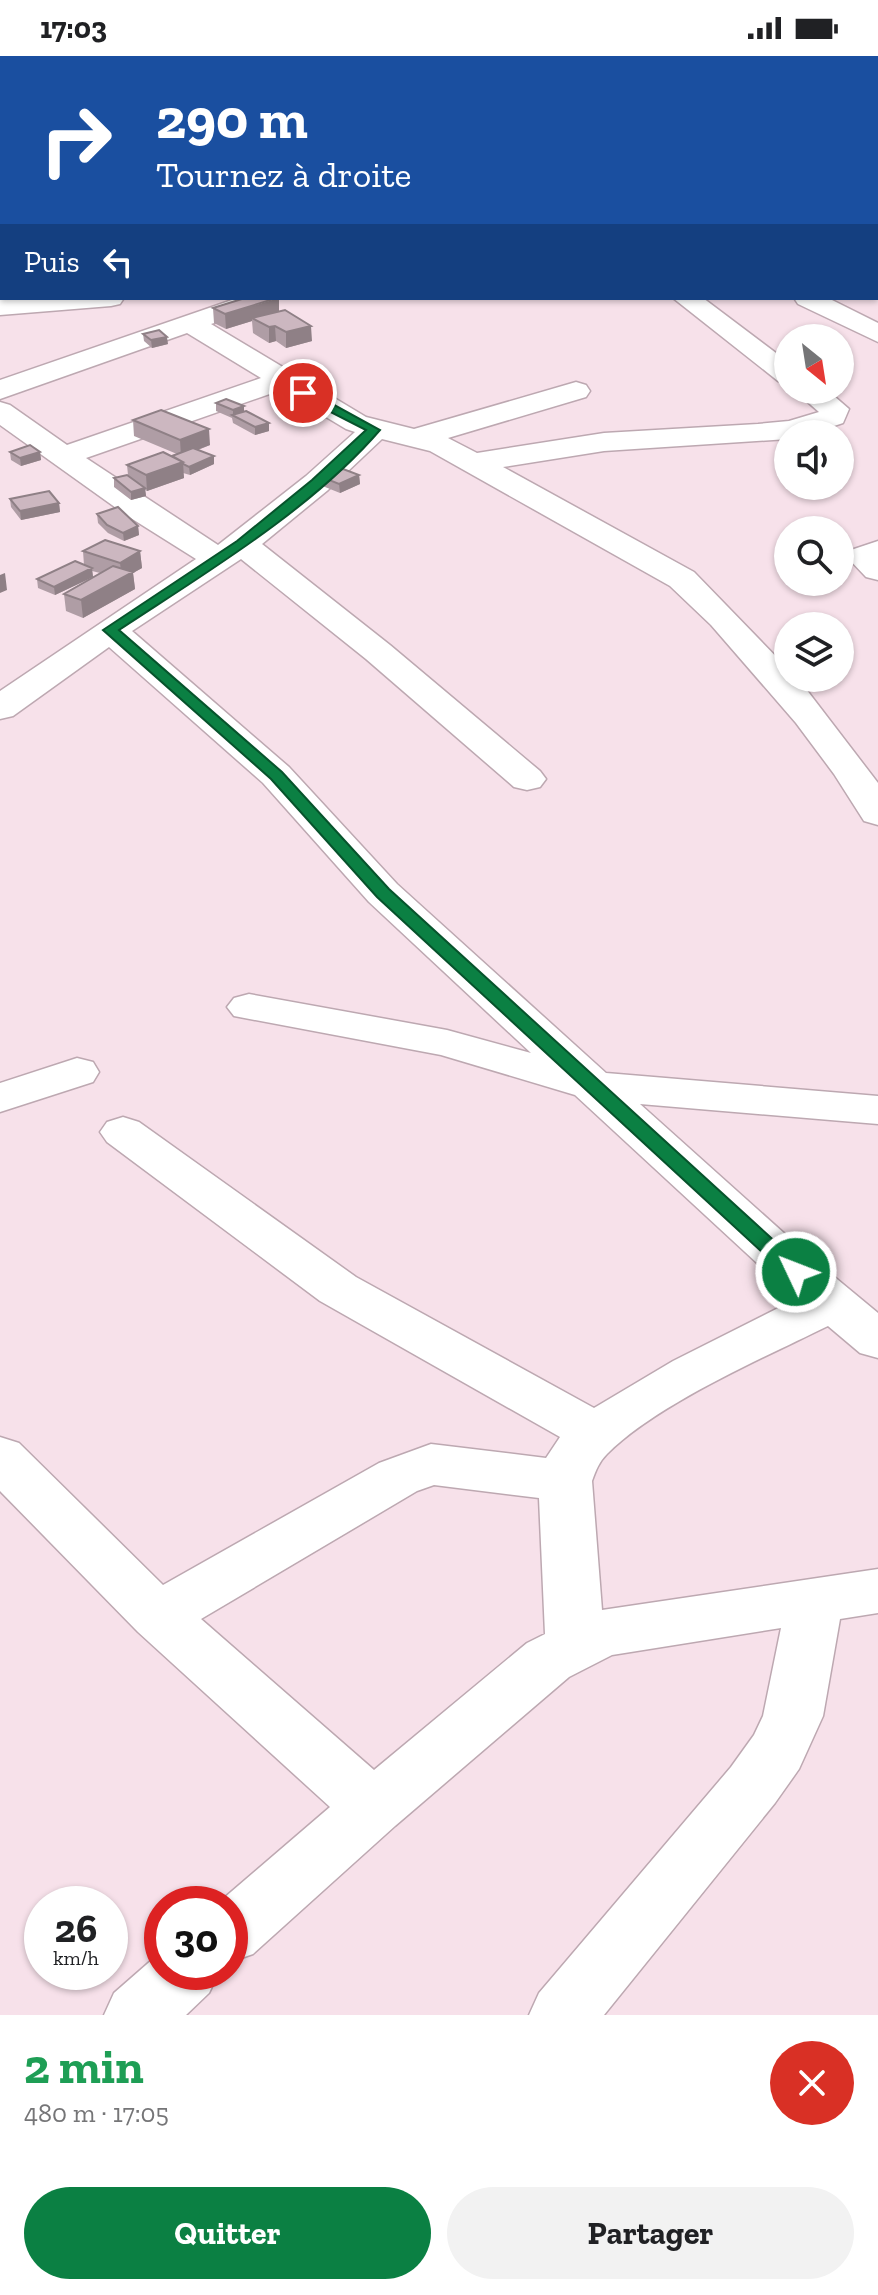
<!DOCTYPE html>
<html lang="fr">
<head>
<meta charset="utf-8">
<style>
	:root { --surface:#fff; --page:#f2f2f2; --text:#202124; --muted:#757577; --accent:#0b8043 }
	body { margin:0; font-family:"Zilla Slab",serif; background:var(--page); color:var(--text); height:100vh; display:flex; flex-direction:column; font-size:30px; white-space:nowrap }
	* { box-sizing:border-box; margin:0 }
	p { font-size:26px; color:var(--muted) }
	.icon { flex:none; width:44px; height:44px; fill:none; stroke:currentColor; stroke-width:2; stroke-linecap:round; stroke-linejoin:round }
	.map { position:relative; height:1959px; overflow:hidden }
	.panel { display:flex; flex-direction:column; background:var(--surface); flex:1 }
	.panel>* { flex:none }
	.top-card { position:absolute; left:0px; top:0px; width:878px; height:244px; box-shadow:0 2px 6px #0004; background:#1a4fa0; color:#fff; overflow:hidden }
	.needle { width:52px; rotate:150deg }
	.buttons { position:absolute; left:774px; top:268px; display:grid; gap:16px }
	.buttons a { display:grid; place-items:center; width:80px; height:80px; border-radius:50%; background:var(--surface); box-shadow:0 2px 6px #0004; font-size:40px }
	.speed { position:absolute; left:24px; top:1830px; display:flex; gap:16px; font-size:40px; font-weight:700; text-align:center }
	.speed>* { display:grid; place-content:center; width:104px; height:104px; border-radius:50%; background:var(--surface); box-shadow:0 2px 6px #0004; line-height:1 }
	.speed small { font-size:20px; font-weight:400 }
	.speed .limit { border:12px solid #d22; background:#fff; color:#111 }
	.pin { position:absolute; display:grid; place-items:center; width:68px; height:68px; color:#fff; margin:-34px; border:4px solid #fff; border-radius:50%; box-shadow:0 2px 8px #0007 }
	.me { position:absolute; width:88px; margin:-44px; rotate:313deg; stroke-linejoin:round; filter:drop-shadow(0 0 6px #0008) }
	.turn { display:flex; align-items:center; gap:28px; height:168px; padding:0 24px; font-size:36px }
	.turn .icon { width:104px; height:104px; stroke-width:2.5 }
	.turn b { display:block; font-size:56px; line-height:68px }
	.then { display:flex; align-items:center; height:76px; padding:0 24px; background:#0003; gap:16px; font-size:30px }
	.round { display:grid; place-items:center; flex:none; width:84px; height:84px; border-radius:42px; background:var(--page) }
	.summary { display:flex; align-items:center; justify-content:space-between; height:136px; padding:0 24px }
	h1 { font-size:48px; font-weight:700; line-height:60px; color:#1e9e55 }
	.action { display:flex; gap:16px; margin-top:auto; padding:16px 24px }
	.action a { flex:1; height:92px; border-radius:48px; background:var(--accent); color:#fff; font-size:32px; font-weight:700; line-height:92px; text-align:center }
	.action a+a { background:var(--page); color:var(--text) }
	.status { display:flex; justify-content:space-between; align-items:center; height:56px; padding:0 40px; background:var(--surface); direction:ltr }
	.status svg { height:22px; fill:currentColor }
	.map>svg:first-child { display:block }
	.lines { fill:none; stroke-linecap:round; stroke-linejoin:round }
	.minor-casing { stroke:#bda8b1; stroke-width:3 }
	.minor { fill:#fff; fill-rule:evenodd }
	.wall { fill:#af9da5 }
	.shaded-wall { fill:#8f8086 }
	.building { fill:#ccb7c0; stroke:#8f8086; stroke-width:2 }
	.route { fill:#0b8043; stroke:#07532c; stroke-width:2 }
</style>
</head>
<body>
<div class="status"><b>17:03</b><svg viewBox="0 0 49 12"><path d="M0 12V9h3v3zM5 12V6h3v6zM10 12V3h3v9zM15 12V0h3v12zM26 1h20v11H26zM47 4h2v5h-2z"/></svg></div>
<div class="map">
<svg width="878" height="1959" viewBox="0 0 878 1959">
	<rect width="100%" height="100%" fill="#f7e1ea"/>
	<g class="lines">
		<g class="minor-casing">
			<path id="minor" d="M716,0H741L742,2H717Z
				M876,14H878V26H876Z
				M0,39L2,40V54L0,53Z
				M876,70L878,71V85L876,84Z
				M0,116H2V130H0Z
				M876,122H878V139H876Z
				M876,174H878V190H876Z
				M124,242L120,248L111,250L0,259V243Z
				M238,242H277L273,248L211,268L366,361L414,373L576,326L586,329L590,335L586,341L448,382L477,397L604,377L758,368L789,365L819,356L794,334H827L849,353L843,367L810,378H788V383L604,395L503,411L694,516L788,613V622H796L806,633L878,727V769L864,765L834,718L796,667L711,569L670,530L430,395L382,383L328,434L262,488L390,589L540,715L546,723L540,731L527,734L514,731L366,603L241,503L132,575L289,711L397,828L606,1017L878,1040V1068L640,1048L814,1204L878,1257V1302L860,1297L828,1270C763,1302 657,1348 607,1398C599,1406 596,1414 592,1425L602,1554L878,1513V1557L840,1563L823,1660L799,1713L775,1747L604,1959H529L539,1937L731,1711L754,1679L763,1660L781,1572L612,1599L569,1621L395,1770L253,1898L230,1906V1848H217L330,1751L138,1576L0,1435V1381L19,1387L163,1529L379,1407L431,1388L546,1402L560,1381L320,1245L107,1086L100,1076L107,1066L123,1061L139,1066L356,1221L594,1352L673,1305L796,1243L575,1039L441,999L234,960L227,951L234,942L249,938L447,974L531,997L369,846L263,727L109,591L13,660L0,663V635L196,503L126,459L0,369V346L10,349L67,389L261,322L187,277L0,343V324ZM281,334L346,373L355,376L306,420L218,489L86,402ZM434,1429L539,1442L545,1578L527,1587L374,1714L201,1563L417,1435Z
				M673,242H703L788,306V327L778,325Z
				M794,242H828L878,267V286L798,248Z
				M878,485V524L866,521L847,501L851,494Z
				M77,1002L93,1006L99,1016L93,1026L0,1056V1027Z
				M162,1895V1916H219L209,1937L186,1959H104L114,1937Z"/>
		</g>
		<use href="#minor" class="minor"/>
	</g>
	<path class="wall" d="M213,252L279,256L312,285L286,292L276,285L269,287L253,277L252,265L226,273L214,267Z
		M143,278L168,288L152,292L144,285Z
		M216,347L244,350V356L269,375L255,379L233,367L232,362L216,355Z
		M133,364L210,389L198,394L214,400V408L190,419L183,417L184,422L147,435L145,434L146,440L131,444L114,431V422L128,419L127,409L177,398L134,380Z
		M10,396H40L41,404L21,410L11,404Z
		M359,419L360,428L340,437L320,429L319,420Z
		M10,443L59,447L60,456L21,464L11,451Z
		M97,458L138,470L139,479L124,485L108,477L98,467Z
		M83,495H140L142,512L133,517L135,533L83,562L66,555L64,538L100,517L92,515L93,521L55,539L38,532L37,523L84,509Z"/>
	<path class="shaded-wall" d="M279,242V256L252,262V265L226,273L225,258Z
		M275,270L276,285L269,287V271Z
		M311,270L312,285L286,292V276Z
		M167,281L168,288L152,292L151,284Z
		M244,350V358L233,359V354Z
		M269,367V375L255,379V371Z
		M209,373L210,389L181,400L180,384Z
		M40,396L41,404L21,410L20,402Z
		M214,400V408L190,419L189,411Z
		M183,406L184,422L147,435L146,419Z
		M359,419L360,428L340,437L339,428Z
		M145,432L146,440L131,444V436Z
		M59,447L60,456L21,464L20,455Z
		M138,470L139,479L124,485L123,477Z
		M140,495L142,512L133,517L135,533L83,562L81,544L122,522L120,507Z
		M92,512L93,521L55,539L54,531Z
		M5,517L7,534L0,537V519Z"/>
	<path class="building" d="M245,242H277L225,258L213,252Z
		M285,254L311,270L286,276L275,270L269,271L252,262Z
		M159,274L167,281L151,284L143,278Z
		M226,343L244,350L233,354L216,347Z
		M161,354L209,373L180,384L133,364Z
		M246,355L269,367L255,371L232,359Z
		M30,389L40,396L20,402L10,396Z
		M193,392L214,400L189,411L183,408V406L172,400Z
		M163,396L183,406L146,419L127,409Z
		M343,413L359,419L339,428L319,420Z
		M127,419L145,432L131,436L114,422Z
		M49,435L59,447L20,455L10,443Z
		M118,451L138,470L123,477L107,469L97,458Z
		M105,484L140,495L120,507L83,495Z
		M75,505L92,512L54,531L37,523Z
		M113,510L133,516L81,544L64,538Z"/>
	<path class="route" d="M299,334H307L380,374C311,454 207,516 119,574L282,716L389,833L803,1211L806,1216L803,1221H789L377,841L271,723L103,574L237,485L312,424L366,374L299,340Z"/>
</svg>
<div class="buttons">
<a><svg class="needle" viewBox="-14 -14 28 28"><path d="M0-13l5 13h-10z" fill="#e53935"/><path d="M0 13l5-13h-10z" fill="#757577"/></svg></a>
<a><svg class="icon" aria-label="sound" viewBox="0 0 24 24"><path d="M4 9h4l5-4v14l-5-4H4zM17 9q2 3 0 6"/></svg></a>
<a><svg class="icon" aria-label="search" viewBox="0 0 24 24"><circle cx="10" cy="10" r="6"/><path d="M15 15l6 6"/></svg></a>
<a><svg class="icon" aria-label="layers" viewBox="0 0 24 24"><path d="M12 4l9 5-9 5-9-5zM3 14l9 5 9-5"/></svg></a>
</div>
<div class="speed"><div>26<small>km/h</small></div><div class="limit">30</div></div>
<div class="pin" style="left:303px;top:337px;background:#d93025"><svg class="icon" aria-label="arrive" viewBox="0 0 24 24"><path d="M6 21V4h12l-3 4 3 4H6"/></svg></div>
<svg class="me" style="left:796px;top:1216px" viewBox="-20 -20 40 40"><circle r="17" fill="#0b8043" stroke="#fff" stroke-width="3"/><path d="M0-11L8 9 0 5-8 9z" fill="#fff"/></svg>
<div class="top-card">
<div class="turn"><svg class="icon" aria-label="right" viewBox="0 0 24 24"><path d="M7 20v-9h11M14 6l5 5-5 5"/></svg><div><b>290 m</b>Tournez à droite</div></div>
<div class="then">Puis<svg class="icon" aria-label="left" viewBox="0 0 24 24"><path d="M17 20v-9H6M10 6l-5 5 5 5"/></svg></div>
</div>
</div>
<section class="panel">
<div class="summary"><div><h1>2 min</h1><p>480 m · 17:05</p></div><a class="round" style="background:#d93025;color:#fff"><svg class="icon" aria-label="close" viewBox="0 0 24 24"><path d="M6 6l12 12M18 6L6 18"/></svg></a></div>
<div class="action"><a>Quitter</a><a>Partager</a></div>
</section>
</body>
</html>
